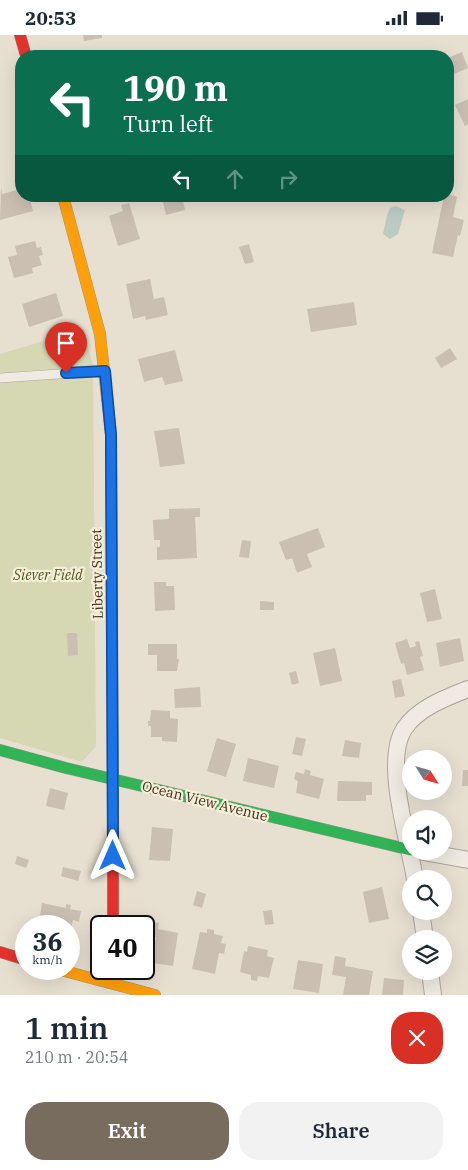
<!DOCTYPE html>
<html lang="en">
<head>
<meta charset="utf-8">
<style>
	:root { --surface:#fff; --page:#f2f2f3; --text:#1f2937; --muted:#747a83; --accent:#786c5e }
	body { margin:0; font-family:"IBM Plex Serif",serif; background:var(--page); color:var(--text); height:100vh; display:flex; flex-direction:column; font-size:19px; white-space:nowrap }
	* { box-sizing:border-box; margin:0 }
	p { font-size:16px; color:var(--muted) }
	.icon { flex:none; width:28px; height:28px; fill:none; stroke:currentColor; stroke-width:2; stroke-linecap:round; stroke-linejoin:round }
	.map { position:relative; height:960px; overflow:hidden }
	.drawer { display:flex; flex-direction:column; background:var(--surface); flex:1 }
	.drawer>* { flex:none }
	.guide { position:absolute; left:15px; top:15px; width:439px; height:152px; border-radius:20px; box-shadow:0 5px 20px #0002; background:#0b6e4f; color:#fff; overflow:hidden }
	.needle { width:32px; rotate:127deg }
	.controls { position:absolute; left:402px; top:715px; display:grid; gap:10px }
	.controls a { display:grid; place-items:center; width:50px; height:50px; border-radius:50%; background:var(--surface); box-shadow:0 5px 20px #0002; font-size:25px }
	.speed { position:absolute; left:15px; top:880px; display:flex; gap:10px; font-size:25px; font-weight:700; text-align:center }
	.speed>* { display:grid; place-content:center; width:65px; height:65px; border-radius:50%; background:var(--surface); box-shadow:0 5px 20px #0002; line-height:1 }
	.speed small { font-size:12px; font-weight:400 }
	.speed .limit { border:2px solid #111; border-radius:8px; background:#fff; color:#111 }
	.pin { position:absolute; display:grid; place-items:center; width:42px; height:42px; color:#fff; margin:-51px -21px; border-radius:50% 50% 50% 0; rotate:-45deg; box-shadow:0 0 5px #0007 }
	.pin .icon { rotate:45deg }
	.me { position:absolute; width:55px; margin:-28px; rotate:0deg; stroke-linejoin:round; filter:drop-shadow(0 0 4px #0008) }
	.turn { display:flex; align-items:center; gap:18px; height:105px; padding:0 25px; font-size:22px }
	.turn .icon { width:65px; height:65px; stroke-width:2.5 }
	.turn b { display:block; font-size:35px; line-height:42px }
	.lanes { display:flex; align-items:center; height:48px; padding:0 25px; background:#0003; justify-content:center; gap:25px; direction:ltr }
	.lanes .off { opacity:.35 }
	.round { display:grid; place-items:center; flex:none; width:52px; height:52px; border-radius:20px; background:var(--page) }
	.headline { display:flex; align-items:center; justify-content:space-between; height:85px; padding:0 25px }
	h1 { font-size:30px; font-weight:600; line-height:38px }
	.primary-button { display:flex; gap:10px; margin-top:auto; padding:10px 25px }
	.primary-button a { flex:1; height:58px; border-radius:20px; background:var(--accent); color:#fff; font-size:20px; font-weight:600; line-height:58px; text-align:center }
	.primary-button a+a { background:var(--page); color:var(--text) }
	.status { display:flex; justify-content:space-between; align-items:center; height:35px; padding:0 25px; background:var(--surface); direction:ltr }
	.status svg { height:14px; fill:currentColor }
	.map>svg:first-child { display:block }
	.green { fill:#d6d7b3 }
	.water { fill:#bcccc2 }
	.building { fill:#cbbfb2 }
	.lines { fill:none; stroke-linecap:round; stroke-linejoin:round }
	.lane-casing { stroke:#ada599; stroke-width:10 }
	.street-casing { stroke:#ada599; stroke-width:18 }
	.fast-casing { stroke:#9c958a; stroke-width:12 }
	.slow-casing { stroke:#9c958a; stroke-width:12 }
	.jam-casing { stroke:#9c958a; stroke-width:12 }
	.lane { stroke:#efebe3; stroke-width:9 }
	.street { stroke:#efebe3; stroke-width:16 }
	.fast { stroke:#30b455; stroke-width:11 }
	.slow { stroke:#ff9f0a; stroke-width:11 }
	.jam { stroke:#e5322d; stroke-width:11 }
	.route-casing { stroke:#114b97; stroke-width:12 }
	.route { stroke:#1a73e8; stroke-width:9 }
	.labels { text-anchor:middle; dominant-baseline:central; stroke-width:4.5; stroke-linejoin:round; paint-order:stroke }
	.street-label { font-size:14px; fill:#3d2e20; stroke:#f7eed8 }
	.park-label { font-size:14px; font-style:italic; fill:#4d5a26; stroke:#f7eed8 }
</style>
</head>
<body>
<div class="status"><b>20:53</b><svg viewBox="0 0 49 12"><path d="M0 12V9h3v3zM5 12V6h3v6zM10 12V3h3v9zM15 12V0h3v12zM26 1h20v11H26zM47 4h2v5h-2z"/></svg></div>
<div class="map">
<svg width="468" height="960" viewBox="0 0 468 960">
	<rect width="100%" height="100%" fill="#e7e0d1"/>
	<path class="green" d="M84,294L93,331L96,711L82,727L0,703V319Z"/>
	<path class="water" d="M396,171L405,175L398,199L390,204L383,199L387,180L390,173Z"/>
	<path class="building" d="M83,0H102V3L84,6Z
		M462,17L468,33L454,39L448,23Z
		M468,64V89L465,91L455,70Z
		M1,152L2,159L21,154V161H29L33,176L0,185Z
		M448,159L457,162L453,182L464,185L460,201L458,200L453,222L432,218L444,161H448Z
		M167,161H182L185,175L166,180L162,163Z
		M129,168L140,204L118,211L109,181L123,176L121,170Z
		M35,206L37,213L41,212L43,220L39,221L42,230L32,233L33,238L14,243L8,222L17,220L15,211Z
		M249,209L254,227L245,229L239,212Z
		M150,244L154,264L164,262L168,280L146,285L145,281L133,284L126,249Z
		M56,258L63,281L29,292L22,269Z
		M354,267L357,290L311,297L307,274Z
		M450,313L457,324L441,333L435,323Z
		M175,315L183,346L165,350L162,342L144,347L138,324Z
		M179,393L185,429L160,432L154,396Z
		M200,473V482H195L197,523L157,525V512H160V505H154L153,485L169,484V474Z
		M318,493L325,512L307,519L312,532L297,538L292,523L286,525L279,507Z
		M242,505L251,506L249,523L239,522Z
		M154,547H166V551H174L175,575L155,576Z
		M435,554L442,584L427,587L420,558Z
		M260,566L274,567V575H260Z
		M67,598H77L78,620L68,621Z
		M460,603L464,626L440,632L436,608Z
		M407,604L410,613L416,611L415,607L419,606L423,621L420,622L424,635L407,640L404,628L401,629L395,608Z
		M148,609H177V624H179L177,636H157V620H148Z
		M335,613L342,646L320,651L313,618Z
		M296,636L299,648L292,650L289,638Z
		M401,644L405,661L395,663L392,646Z
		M200,652L201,672L175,673L174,654Z
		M151,675L170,676V683L178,684L177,707L162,706V702H151V691H148V686H150Z
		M296,702L306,704L302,721L292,719Z
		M217,703L236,709L226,742L207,736Z
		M345,705L361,708L359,723L342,721Z
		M248,723L279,731L274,753L243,746Z
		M305,734L311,736L310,740L324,744L319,764L296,758L298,746L294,744L296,737L304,739Z
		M463,735H468V751H462Z
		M338,746L372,747V760H366V766H337Z
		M50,753L68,758L64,775L46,771Z
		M152,792L173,794L170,826L149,825Z
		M17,821L29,825L26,833L15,829Z
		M63,832L81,836L78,846L61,841Z
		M382,852L389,884L369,888L363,857Z
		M197,856L206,859L202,873L193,870Z
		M42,868L66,873V869L71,870L70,874L81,876L79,887L73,885L71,894L69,893V891H55L46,889L48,882L40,881Z
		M272,875L274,889L265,890L263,876Z
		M146,886L159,888L158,894L178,898L173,931L152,928L156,902L144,901Z
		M207,894L214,895V899L223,901L221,908L226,909L224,919L219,918L215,939L192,934L200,897L207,898Z
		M248,911L268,915L267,921L274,923L269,943L258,941L257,946L251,945V940L240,937L244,916L247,917Z
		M335,921L346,923L345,931L373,936L369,960H343L346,942L332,940Z
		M298,925L323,929L319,958L293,954Z
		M384,943L404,945L403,960H382Z"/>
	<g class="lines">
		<g class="lane-casing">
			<path id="lane" d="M0,343L102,336"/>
		</g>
		<g class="street-casing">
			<path id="street" d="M418,816L468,825
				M415,844C409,806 383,727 404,694C418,673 445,663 468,654
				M421,876L425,904
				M430,936L433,960"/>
		</g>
		<g class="fast-casing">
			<path id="fast" d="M107,363L111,400L113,768
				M0,715L66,733L411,815"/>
		</g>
		<g class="slow-casing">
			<path id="slow" d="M63,161L100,299L107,363
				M57,934L155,960"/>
		</g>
		<g class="jam-casing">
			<path id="jam" d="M20,0L26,21
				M113,768V891
				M0,917L26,925"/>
		</g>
		<use href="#lane" class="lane"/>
		<use href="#street" class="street"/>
		<use href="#fast" class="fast"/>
		<use href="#slow" class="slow"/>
		<use href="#jam" class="jam"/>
	</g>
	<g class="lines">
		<g class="route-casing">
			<path id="route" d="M66,338L105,336L111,400L113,821"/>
		</g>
		<use href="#route" class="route"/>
	</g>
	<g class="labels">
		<g class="street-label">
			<text transform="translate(97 539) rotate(-91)">Liberty Street</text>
			<text transform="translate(205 766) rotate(14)">Ocean View Avenue</text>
		</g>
		<g class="park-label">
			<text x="48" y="540">Siever Field</text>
		</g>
	</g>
</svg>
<div class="controls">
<a><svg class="needle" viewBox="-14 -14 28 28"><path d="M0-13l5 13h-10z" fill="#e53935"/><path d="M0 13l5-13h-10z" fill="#747a83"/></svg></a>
<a><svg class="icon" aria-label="sound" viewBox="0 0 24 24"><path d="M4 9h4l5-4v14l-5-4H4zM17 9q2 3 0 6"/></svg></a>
<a><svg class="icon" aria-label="search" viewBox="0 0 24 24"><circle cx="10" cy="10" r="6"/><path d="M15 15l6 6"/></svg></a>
<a><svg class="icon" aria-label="layers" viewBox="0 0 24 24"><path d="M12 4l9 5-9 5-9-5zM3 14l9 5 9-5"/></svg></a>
</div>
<div class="speed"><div>36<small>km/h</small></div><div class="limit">40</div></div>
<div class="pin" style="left:66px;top:338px;background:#d93025"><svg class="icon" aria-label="arrive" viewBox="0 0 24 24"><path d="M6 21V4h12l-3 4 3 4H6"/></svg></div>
<svg class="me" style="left:113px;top:821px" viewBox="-20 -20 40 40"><path d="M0-17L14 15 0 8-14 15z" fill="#1a73e8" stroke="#fff" stroke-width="4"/></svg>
<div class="guide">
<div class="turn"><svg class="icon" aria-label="left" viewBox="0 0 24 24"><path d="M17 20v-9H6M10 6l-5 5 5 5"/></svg><div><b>190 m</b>Turn left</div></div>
<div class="lanes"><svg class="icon" aria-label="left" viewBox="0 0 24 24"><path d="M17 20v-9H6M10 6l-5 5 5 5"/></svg><svg class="icon off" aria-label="ahead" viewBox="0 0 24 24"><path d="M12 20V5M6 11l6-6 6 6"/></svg><svg class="icon off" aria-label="right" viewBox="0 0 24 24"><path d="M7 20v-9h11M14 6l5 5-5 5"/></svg></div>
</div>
</div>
<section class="drawer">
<div class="headline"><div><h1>1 min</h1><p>210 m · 20:54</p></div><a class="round" style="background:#d93025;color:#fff"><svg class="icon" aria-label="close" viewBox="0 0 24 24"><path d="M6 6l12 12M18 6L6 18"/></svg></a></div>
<div class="primary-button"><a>Exit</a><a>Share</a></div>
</section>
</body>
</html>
